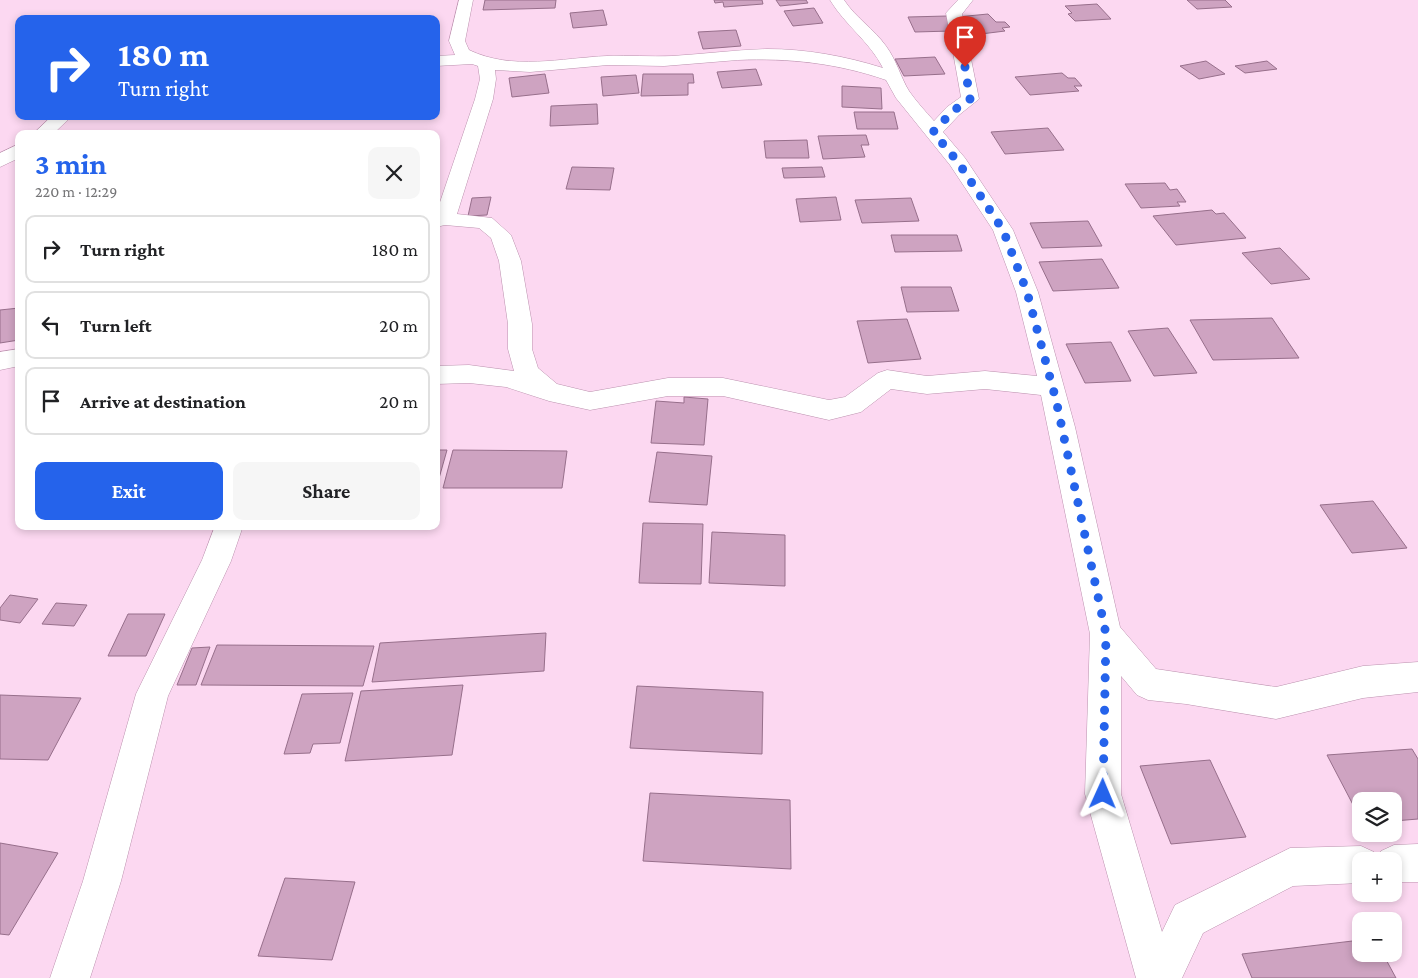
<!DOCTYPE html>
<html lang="en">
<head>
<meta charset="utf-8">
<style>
	:root { --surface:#fff; --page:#f6f6f6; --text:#202124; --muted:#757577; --line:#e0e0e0; --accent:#2563eb }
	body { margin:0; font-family:"Crimson Pro",serif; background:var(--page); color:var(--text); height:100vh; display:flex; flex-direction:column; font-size:19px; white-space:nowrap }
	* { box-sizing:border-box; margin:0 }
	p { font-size:16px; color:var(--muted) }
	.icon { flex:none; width:28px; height:28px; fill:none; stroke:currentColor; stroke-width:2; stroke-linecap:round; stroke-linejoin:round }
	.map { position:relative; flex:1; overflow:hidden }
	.side { position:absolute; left:15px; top:130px; width:425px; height:400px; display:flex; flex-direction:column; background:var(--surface); border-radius:10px; box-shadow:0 2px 8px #0003 }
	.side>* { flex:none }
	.hud { position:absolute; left:15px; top:15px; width:425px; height:105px; border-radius:10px; box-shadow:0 2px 8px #0003; background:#2563eb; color:#fff; overflow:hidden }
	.fabs { position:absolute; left:1352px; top:792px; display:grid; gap:10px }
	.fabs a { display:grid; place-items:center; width:50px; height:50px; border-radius:10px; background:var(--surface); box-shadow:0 2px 8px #0003; font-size:25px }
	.pin { position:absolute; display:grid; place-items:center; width:42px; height:42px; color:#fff; margin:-51px -21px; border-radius:50% 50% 50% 0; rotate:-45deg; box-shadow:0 0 5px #0007 }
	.pin .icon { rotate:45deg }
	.me { position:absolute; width:55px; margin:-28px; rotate:1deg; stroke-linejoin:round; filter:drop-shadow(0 0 4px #0008) }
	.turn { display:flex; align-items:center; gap:18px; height:105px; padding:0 20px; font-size:22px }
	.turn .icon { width:65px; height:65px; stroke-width:2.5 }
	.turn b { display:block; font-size:35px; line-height:42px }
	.round { display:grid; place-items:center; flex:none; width:52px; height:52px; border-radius:10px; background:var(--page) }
	.summary { display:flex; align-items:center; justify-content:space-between; height:85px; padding:0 20px }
	h1 { font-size:30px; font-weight:700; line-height:38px; color:var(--accent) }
	.action { display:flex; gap:10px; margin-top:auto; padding:10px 20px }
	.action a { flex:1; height:58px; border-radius:10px; background:var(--accent); color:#fff; font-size:20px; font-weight:700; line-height:58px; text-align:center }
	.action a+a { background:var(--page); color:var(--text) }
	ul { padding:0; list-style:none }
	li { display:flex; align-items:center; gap:15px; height:68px; margin:0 10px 8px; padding:0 10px; border:2px solid var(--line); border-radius:10px }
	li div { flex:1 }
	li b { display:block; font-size:19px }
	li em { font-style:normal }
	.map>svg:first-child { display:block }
	.building { fill:#cea3c1; stroke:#976f8b }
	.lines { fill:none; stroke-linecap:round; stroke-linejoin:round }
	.street-casing { stroke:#bb91ae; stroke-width:1 }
	.street { fill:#fff; fill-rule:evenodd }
	.route { stroke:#2563eb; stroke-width:9; stroke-dasharray:0 16.2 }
</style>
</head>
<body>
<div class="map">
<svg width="1418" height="978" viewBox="0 0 1418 978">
	<rect width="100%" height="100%" fill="#fcd8f1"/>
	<path class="building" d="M485,0H556L555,8L483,10Z
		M714,0H762L763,4L724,7L723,2L715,3Z
		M776,0H806L808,3L780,6Z
		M1187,0H1225L1232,7L1197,9Z
		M1097,4L1111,19L1075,21L1068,14L1072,13L1065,6Z
		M814,8L823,23L793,26L784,11Z
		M603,10L607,25L573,28L570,13Z
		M988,14L996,22H1005L1010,27L1002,28L1005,31L973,35L957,17Z
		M370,16H411L410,19H368Z
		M947,16L952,31L915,32L908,17Z
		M736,30L741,46L703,49L698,32Z
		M935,57L945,74L904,76L895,59Z
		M1206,61L1225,74L1199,79L1180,66Z
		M1267,61L1277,69L1245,73L1235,66Z
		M756,69L762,85L722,88L717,72Z
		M1062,73L1068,78H1075L1082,86H1074L1079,91L1030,95L1015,77Z
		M545,74L549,93L512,97L509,78Z
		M643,74H693L694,83H688V95L641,96Z
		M636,75L639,93L603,96L601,77Z
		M842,86L881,88L882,109L842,107Z
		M597,104L598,124L550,126L551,106Z
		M854,112H894L898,129H857Z
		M1048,128L1064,150L1005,154L991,132Z
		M866,135L869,145H861L865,157L823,159L818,136Z
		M807,140L809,158H766L764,141Z
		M572,167L614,168L610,190L566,189Z
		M822,167L825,177L784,178L782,168Z
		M1165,183L1170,190L1177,189L1186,202H1177L1180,206L1141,208L1125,184Z
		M491,197L487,215L468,216L472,198Z
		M836,197L841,220L800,222L796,199Z
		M911,198L919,221L862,223L855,200Z
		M1212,210L1216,214L1224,213L1246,238L1176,245L1153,216Z
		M1088,221L1102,246L1042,248L1030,223Z
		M891,235H957L962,251L895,252Z
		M1280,248L1310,279L1271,284L1242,253Z
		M1102,259L1119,288L1053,291L1039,262Z
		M901,287H951L959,311L907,312Z
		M19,308V340L0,343V310Z
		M1272,318L1299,358L1213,360L1190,320Z
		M907,319L921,359L868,363L857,321Z
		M1168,328L1197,373L1154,376L1128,331Z
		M1111,342L1131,381L1085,383L1066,344Z
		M684,397L708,399L704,445L651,443L656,401L684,403Z
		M436,450H447L436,489Z
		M453,450L567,451L562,488H443Z
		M657,452L712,456L707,505L649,502Z
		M1373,501L1407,548L1352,553L1320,505Z
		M643,523L703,524L701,584L639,583Z
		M712,532L785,535V586L709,583Z
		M10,595L38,599L20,623L0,620V608Z
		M56,603L87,605L74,626L42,624Z
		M128,614H165L146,656H108Z
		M546,633L544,671L372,682L380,643Z
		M217,645L374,646L363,686L201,685Z
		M210,647L196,685H177L192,648Z
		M463,685L452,755L345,761L361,691Z
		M637,686L763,692L762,754L630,748Z
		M353,693L340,743L313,744L310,753L284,754L302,694Z
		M0,695L81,698L48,760L0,759Z
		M1412,749L1418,759V819L1394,821V801H1361V820L1327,755Z
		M1210,760L1246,837L1171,844L1140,766Z
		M650,793L790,800L791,869L643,861Z
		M0,843L58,853L9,935L0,934Z
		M285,878L355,882L332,960L258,956Z
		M1361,940V954H1383L1396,978H1252L1242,954Z"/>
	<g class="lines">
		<g class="street-casing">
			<path id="street" d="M459,0H473L465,41L469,50C513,71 561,58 607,56C629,55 650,57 672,56C704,54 735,50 767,49C806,49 845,56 883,68C870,42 845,25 830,0H844C856,18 874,29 886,46C897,61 900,76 909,91C916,101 925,111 934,121L947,107L961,97L946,13L958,0H973L962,14L979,99L959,115L943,132L965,158L1013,230L1038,292L1075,427L1120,627L1156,669L1276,687L1363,666L1418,662V692L1363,698L1276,719L1186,704L1148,700L1137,695L1121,676V794L1162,932L1175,905L1290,848L1361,846L1374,852L1377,859L1381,851L1394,845L1418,844V882H1394V861H1361V883L1293,886L1203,933L1182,978H1136L1085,794L1090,634L1041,395L985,389L927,394L891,389L861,412L829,420L723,396H668L590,410L549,401L506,387L469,383L436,384V366L469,365L514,371L508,349V324L499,261L491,238L479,228L445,225L436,227V214L475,99L480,79L478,66L472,64L436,66V56L455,55L449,41ZM738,60C789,58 837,63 886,80L896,98L950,165L993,230L1016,292L1037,376L985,371L927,376L887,370L878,373L845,397L829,400L723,378H668L590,392L557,384L538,368L532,349V324L521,261L511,235L492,218L457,214L493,99L496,79L495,70L530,72L608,65L664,66Z
				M52,116H72L53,134H33Z
				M19,144V158L0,167V153Z
				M19,349V366L0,370V352Z
				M215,526H243L231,561L168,696L121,881L90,978H50L83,881L136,694L202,560Z"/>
		</g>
		<use href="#street" class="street"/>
	</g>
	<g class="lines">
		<path class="route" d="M965,67L970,99L953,111L933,132L958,162L1003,230L1027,292L1056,400L1106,634L1103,794"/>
	</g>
</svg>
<div class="fabs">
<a><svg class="icon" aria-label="layers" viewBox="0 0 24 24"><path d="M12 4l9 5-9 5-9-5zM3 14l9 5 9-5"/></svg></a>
<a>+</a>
<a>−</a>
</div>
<div class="pin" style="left:965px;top:67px;background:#d93025"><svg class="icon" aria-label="arrive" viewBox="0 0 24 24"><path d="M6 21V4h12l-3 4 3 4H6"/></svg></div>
<svg class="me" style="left:1103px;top:794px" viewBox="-20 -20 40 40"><path d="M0-17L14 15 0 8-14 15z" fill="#2563eb" stroke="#fff" stroke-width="4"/></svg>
<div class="hud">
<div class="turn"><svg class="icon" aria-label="right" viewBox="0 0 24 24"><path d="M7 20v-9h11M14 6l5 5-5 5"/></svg><div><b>180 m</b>Turn right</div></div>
</div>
<section class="side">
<div class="summary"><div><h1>3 min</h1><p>220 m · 12:29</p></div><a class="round"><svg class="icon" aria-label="close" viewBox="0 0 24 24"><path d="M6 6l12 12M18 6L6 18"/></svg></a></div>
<ul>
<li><svg class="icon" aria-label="right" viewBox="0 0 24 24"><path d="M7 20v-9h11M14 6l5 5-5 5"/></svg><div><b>Turn right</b></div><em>180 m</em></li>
<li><svg class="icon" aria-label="left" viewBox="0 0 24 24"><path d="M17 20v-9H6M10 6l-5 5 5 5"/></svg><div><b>Turn left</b></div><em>20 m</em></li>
<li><svg class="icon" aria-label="arrive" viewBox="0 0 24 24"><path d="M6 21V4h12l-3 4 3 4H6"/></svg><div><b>Arrive at destination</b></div><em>20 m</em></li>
</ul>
<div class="action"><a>Exit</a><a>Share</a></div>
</section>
</div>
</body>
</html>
